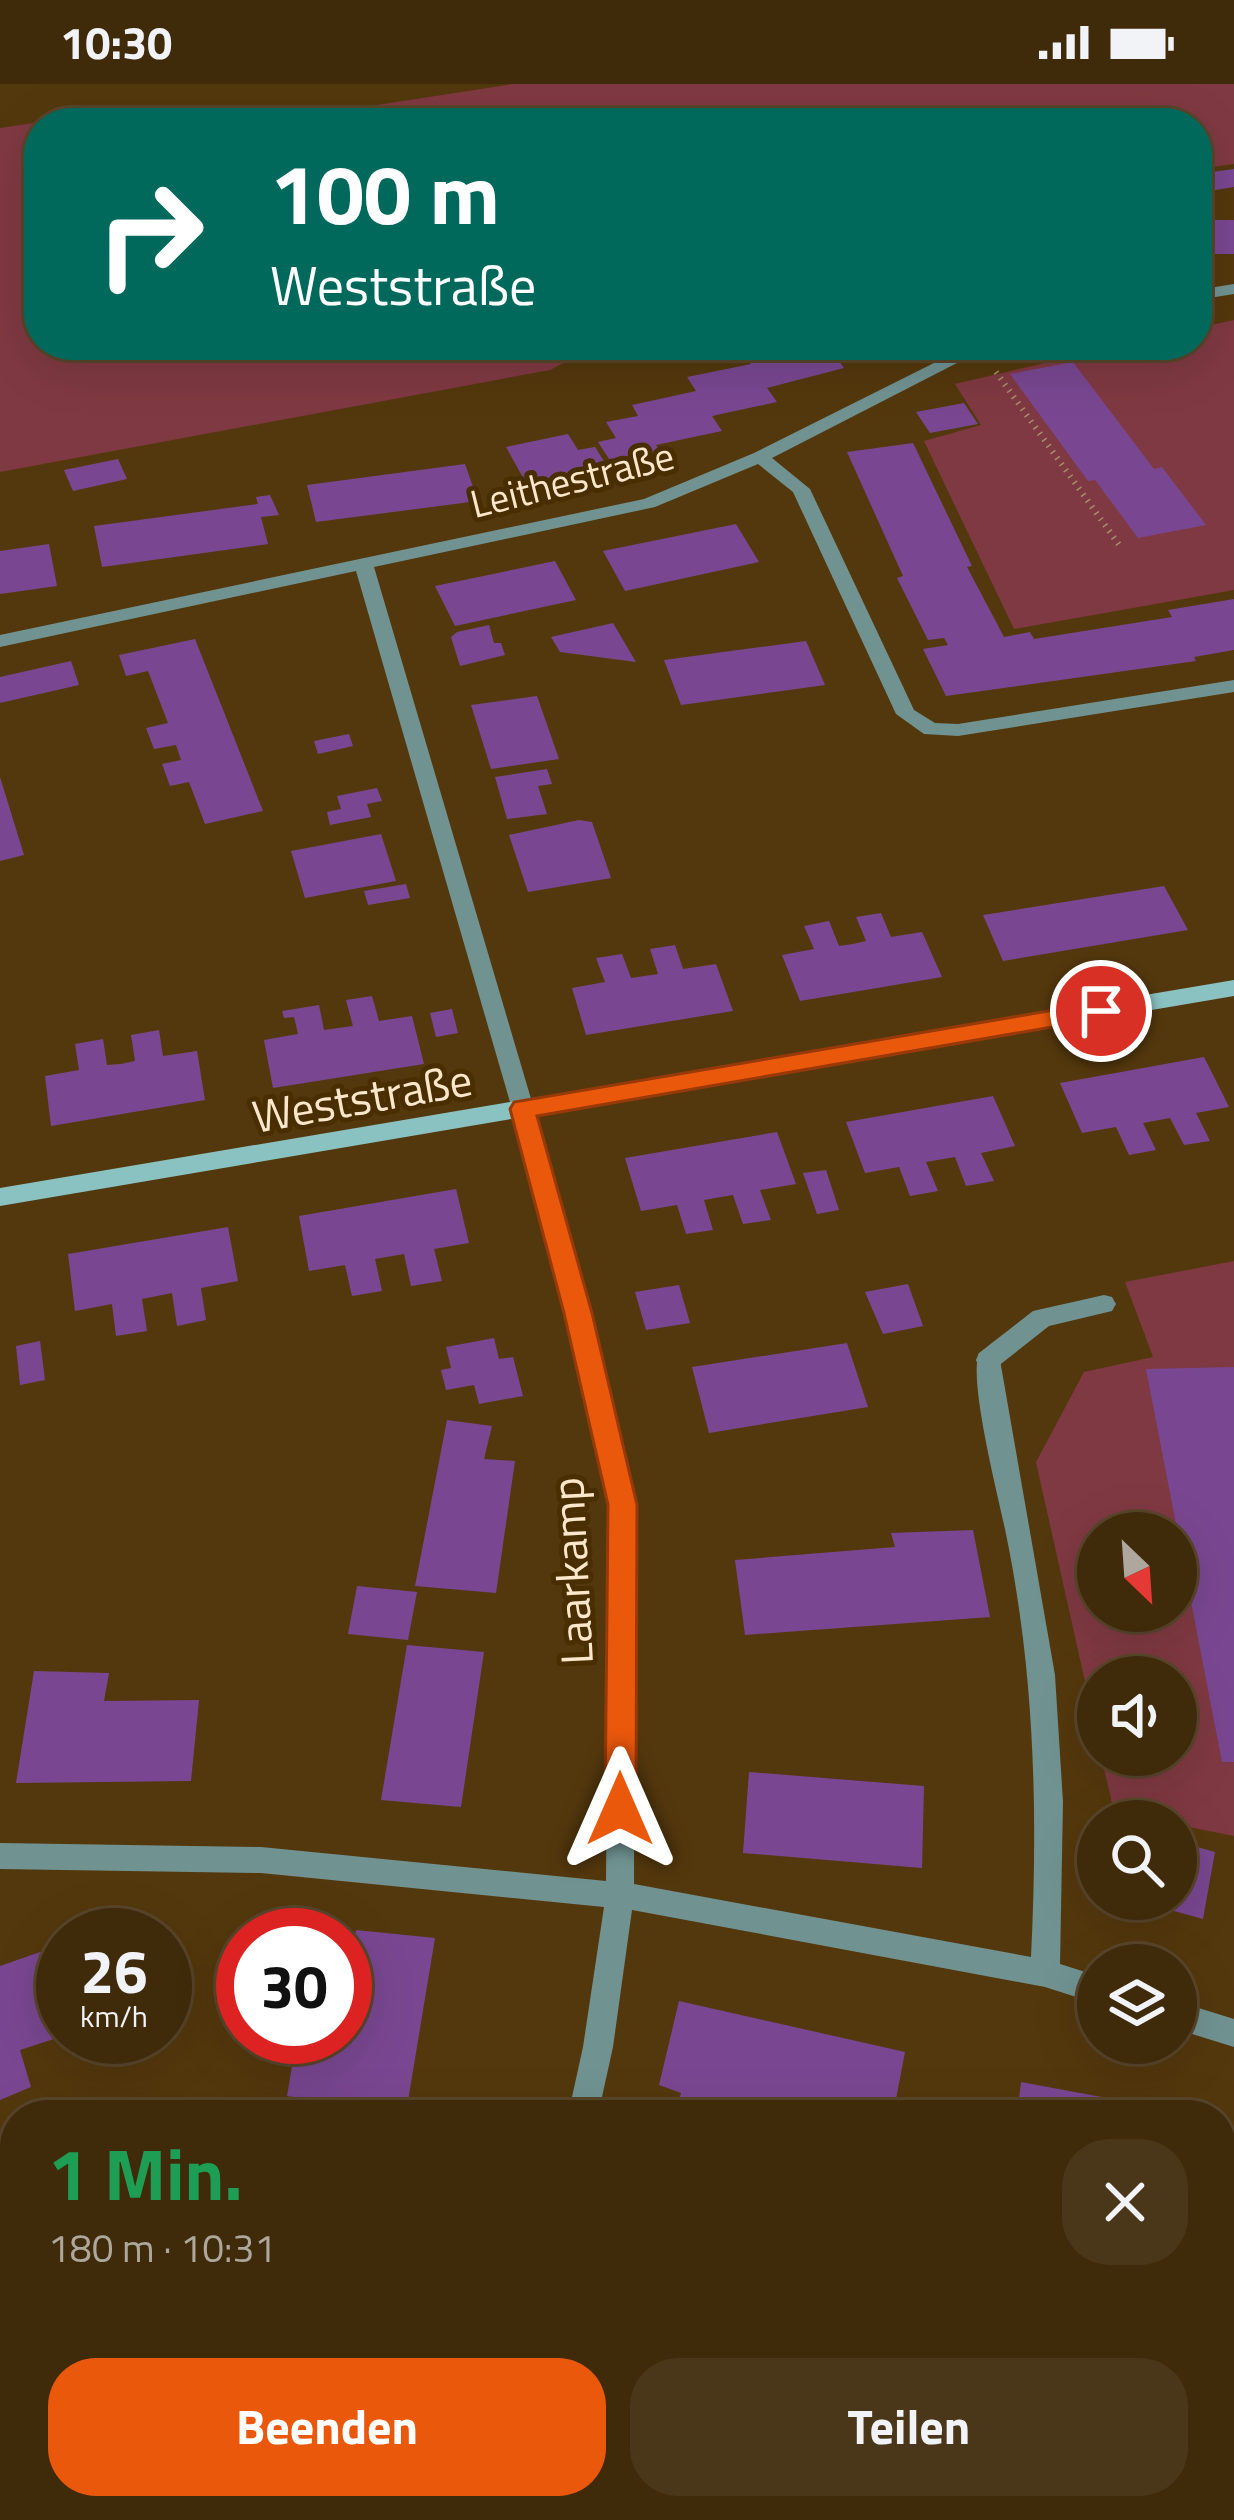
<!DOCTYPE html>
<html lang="de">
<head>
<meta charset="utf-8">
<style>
	:root { --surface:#3f2a0a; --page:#4a3618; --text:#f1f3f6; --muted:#ada79c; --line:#58462b; --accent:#ea580c }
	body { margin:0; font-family:"Titillium Web",sans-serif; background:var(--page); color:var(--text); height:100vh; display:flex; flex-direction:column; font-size:45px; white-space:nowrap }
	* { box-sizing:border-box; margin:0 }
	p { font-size:39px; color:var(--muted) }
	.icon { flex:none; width:66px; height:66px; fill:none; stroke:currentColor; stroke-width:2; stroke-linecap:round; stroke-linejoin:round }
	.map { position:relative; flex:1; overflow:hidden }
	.panel { position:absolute; left:0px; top:2016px; width:1236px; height:420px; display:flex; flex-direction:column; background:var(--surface); border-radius:48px 48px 0 0; box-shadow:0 12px 48px #0002,0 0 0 3px var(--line) }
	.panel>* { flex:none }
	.hud { position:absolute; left:24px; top:24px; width:1188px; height:252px; border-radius:48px; box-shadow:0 12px 48px #0002,0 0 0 3px var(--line); background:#00695c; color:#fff; overflow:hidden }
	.needle { width:78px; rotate:155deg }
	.buttons { position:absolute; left:1077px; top:1428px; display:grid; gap:24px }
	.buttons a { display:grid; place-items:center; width:120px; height:120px; border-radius:50%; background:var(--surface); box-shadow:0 12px 48px #0002,0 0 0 3px var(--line); font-size:60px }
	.speed { position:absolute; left:36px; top:1824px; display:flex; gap:24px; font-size:60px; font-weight:700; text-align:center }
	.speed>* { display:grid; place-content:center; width:156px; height:156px; border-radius:50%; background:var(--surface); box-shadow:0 12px 48px #0002,0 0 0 3px var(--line); line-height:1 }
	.speed small { font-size:30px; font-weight:400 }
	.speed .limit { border:18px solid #d22; background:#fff; color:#111 }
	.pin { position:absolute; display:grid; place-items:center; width:102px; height:102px; color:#fff; margin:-51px; border:6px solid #fff; border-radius:50%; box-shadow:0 3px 12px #0007 }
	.me { position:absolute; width:132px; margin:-66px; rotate:0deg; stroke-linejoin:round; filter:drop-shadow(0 0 9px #0008) }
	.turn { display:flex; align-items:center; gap:42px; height:252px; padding:0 48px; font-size:54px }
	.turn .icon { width:156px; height:156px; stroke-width:2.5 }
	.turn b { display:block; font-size:84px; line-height:102px }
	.round { display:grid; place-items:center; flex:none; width:126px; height:126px; border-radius:48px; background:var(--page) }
	.headline { display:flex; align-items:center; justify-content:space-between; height:204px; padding:0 48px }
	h1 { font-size:72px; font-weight:700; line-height:90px; color:#1e9e55 }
	.action { display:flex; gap:24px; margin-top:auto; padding:24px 48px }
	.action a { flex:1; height:138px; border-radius:48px; background:var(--accent); color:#fff; font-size:48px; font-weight:700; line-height:138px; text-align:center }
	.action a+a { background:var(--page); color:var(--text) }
	.status { display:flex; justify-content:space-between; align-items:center; height:84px; padding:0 60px; background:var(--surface); direction:ltr }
	.status svg { height:33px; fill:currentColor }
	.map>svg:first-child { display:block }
	.green { fill:#7f3942; fill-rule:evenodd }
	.building { fill:#794791 }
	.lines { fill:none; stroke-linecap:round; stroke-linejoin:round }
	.path { stroke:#a78e6b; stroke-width:6; stroke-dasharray:1.5 6; stroke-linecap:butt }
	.lane { fill:#709392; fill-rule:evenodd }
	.street { fill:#709392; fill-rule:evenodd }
	.secondary { fill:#89c2c1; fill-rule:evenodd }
	.route { fill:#ea580c; stroke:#983908; stroke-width:3 }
	.labels { text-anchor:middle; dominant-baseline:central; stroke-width:10; stroke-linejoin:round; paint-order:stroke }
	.far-street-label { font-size:39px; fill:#fde7cc; stroke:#492e00 }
	.street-label { font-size:45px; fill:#fde7cc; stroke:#492e00 }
</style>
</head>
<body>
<div class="status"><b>10:30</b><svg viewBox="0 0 49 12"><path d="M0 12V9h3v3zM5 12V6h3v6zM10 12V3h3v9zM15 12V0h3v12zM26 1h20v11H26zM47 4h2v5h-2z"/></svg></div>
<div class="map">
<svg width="1234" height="2436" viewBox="0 0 1234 2436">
	<rect width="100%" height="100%" fill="#54380d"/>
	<path class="green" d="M513,0H1234V80L1197,85V39H39V261H599L550,286L0,388V44L123,26L264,33L345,26Z
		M1234,236V506L1014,545L924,357L981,341L955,300L1122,261H1197V244Z
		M1234,1177V1752L1114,1728L1101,1671H1176V1593H1098V1656L1036,1378L1084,1288L1153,1273L1125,1198ZM1098,1449H1176V1527H1098Z"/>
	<path class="building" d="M1234,85V103L1197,109V90Z
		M1197,136H1234V170H1197Z
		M766,261H827L844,284L767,304L777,318L712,332L722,347L656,361L662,371L611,378L598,358L616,354L606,338L638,332L632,321L696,307L687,293L751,280L741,266Z
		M1073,278L1154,385L1162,383L1206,441L1138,454L1095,396L1088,397L1010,290Z
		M964,319L978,340L930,349L916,328Z
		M568,350L578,366L595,363L607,382L526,399L506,363Z
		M913,359L972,482L967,483L1004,553L1030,548L1034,555L1172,533L1168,526L1234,515V566L1194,573L1196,577L946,612L923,565L948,561L944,554L928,556L897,494L903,492L847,368Z
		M118,375L127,395L73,407L64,386Z
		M465,380L478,417L316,438L307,401Z
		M270,411L279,431L261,433L268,460L102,483L94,442L258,420L256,413Z
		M736,440L759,478L625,507L603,467Z
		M49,460L57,502L0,510V467Z
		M555,477L576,516L455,542L435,502Z
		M613,539L636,578L560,568L551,553Z
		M489,541L494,559H501L505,571L460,582L451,553L457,548Z
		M195,555L263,727L205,740L189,698L170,702L162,680L181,676L176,661L154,665L146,644L168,639L148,587L126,592L119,571Z
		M806,557L825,601L681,621L664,576Z
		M71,577L79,601L0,619V593Z
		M537,612L559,675L491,685L471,621Z
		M349,650L353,662L318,670L314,657Z
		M547,685L552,700L538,702L547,730L507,735L495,693Z
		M0,693L24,771L0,777Z
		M377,704L382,717L367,720L371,733L330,741L327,728L341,725L337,712Z
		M579,736L592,738L611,794L528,808L509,751Z
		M381,750L396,797L305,814L291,767Z
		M406,800L410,814L368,821L364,807Z
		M1164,802L1188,846L1003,877L983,831Z
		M881,829L891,853L922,848L942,893L800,917L782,871L814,865L804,842L829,837L839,862L853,860L866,857L856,833Z
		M675,861L683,885L716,880L733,927L586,951L572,904L605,898L596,874L622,870L631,894L658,890L650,865Z
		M372,912L379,937L412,932L424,980L273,1004L264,956L298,950L294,933L284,934L282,927L319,921L324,946L353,942L346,916Z
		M452,925L458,949L436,953L430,929Z
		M159,946L163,972L197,967L205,1016L51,1042L45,992L79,986L75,960L103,955L107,981L121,980L135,977L131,951Z
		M1204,973L1229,1023L1196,1029L1210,1057L1184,1061L1170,1034L1143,1039L1156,1066L1129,1071L1116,1043L1082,1049L1060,999Z
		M993,1012L1015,1062L981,1069L994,1097L966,1102L955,1073L926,1078L938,1107L910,1112L899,1083L865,1089L846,1038Z
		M777,1048L796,1100L760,1106L771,1136L743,1140L733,1111L704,1116L713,1146L686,1150L677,1121L641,1127L625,1074Z
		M826,1086L839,1126L817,1130L803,1089Z
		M456,1105L469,1159L434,1165L442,1197L411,1202L404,1170L375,1175L382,1207L352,1212L345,1181L309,1187L299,1132Z
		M228,1143L238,1197L201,1204L206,1236L177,1242L172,1209L142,1215L147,1247L116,1252L112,1220L75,1227L68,1170Z
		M908,1200L923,1242L883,1250L865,1208Z
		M679,1201L690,1239L646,1246L635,1208Z
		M494,1254L499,1275L513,1273L523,1312L479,1320L474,1301L446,1306L441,1286L451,1284L446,1263Z
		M40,1257L45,1296L20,1301L16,1262Z
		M847,1259L868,1323L709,1349L692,1283Z
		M1234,1283V1678H1222L1146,1285Z
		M447,1336L492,1342L484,1375L515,1377L496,1509L415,1502Z
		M973,1446L990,1533L745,1551L735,1476L895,1463L891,1449Z
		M357,1502L417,1508L408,1556L348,1550Z
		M407,1561L484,1568L461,1723L381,1716Z
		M34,1587L109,1589L104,1617L199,1616L191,1697L16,1699Z
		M749,1688L924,1702L922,1784L743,1769Z
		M1176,1757L1215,1768L1203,1835L1134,1816L1176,1815Z
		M356,1846L435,1854L406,2029L287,2012L297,1953H345V1906Z
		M63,1860V1952L20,1966L31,2003L0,2016V1882Z
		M679,1917L905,1968L893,2031H788L732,2022L730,2031H675L681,2009L659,2001Z
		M1021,1998L1188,2029V2031H1017Z
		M173,2019L322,2026V2031H171Z"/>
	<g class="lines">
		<path class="path" d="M996,288L1122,465"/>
		<path class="lane" d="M1104,1211L1112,1213L1116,1220L1112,1227L1049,1242L997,1283H979L976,1276L979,1269L1033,1227Z"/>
		<path class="street" d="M1234,200V210L1197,216V206Z
			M970,261H992L772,374L810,405L914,626L935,639L958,640L1234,596V608L958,652L924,650L896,630L793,408L758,380L655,423L374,483L534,1025L590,1229L635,1421L634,1800L1031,1873C1038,1730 1035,1591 1006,1450C999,1415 968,1297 979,1269H997L1000,1276L1055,1591L1063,1718L1060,1880L1098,1892V1920L1045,1903L632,1826L613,1963L598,2031H568L583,1963L604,1823L261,1789L0,1785V1759L261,1763L606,1797L609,1421L566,1229L512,1025L356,487L0,563V551L644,415L754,369Z
			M1176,1917L1234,1935V1963L1176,1945Z"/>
		<path class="secondary" d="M1234,896V912L0,1122V1104Z"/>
	</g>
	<path class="route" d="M1101,918L1110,920L1113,927L1110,933L537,1032L592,1229L637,1421L636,1725L632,1735L620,1739L609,1735L605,1725L608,1421L564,1229L510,1025L514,1018Z"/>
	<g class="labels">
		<g class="far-street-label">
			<text transform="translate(572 395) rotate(-14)">Leithestraße</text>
		</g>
		<g class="street-label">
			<text transform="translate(362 1013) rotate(-10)">Weststraße</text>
			<text transform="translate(571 1487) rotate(-93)">Laarkamp</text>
		</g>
	</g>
</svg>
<div class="buttons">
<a><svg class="needle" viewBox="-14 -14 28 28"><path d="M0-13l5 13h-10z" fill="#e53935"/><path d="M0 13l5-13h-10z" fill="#ada79c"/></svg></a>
<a><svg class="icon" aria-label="sound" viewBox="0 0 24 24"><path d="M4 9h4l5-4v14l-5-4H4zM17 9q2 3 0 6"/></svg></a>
<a><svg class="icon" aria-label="search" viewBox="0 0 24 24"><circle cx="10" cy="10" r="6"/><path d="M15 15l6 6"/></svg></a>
<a><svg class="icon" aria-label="layers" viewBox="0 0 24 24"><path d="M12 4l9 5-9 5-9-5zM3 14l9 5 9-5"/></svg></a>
</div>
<div class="speed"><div>26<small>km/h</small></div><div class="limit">30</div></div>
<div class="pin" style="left:1101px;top:927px;background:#d93025"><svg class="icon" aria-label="arrive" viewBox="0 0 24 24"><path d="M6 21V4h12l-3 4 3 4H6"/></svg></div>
<svg class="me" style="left:620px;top:1725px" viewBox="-20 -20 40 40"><path d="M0-17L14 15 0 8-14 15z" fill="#ea580c" stroke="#fff" stroke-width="4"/></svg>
<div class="hud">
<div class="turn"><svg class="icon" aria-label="right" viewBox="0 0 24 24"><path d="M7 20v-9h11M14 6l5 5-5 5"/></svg><div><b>100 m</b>Weststraße</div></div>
</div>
<section class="panel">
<div class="headline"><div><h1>1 Min.</h1><p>180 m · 10:31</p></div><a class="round"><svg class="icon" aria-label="close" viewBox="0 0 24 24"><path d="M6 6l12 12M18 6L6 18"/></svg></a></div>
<div class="action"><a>Beenden</a><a>Teilen</a></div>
</section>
</div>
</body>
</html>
